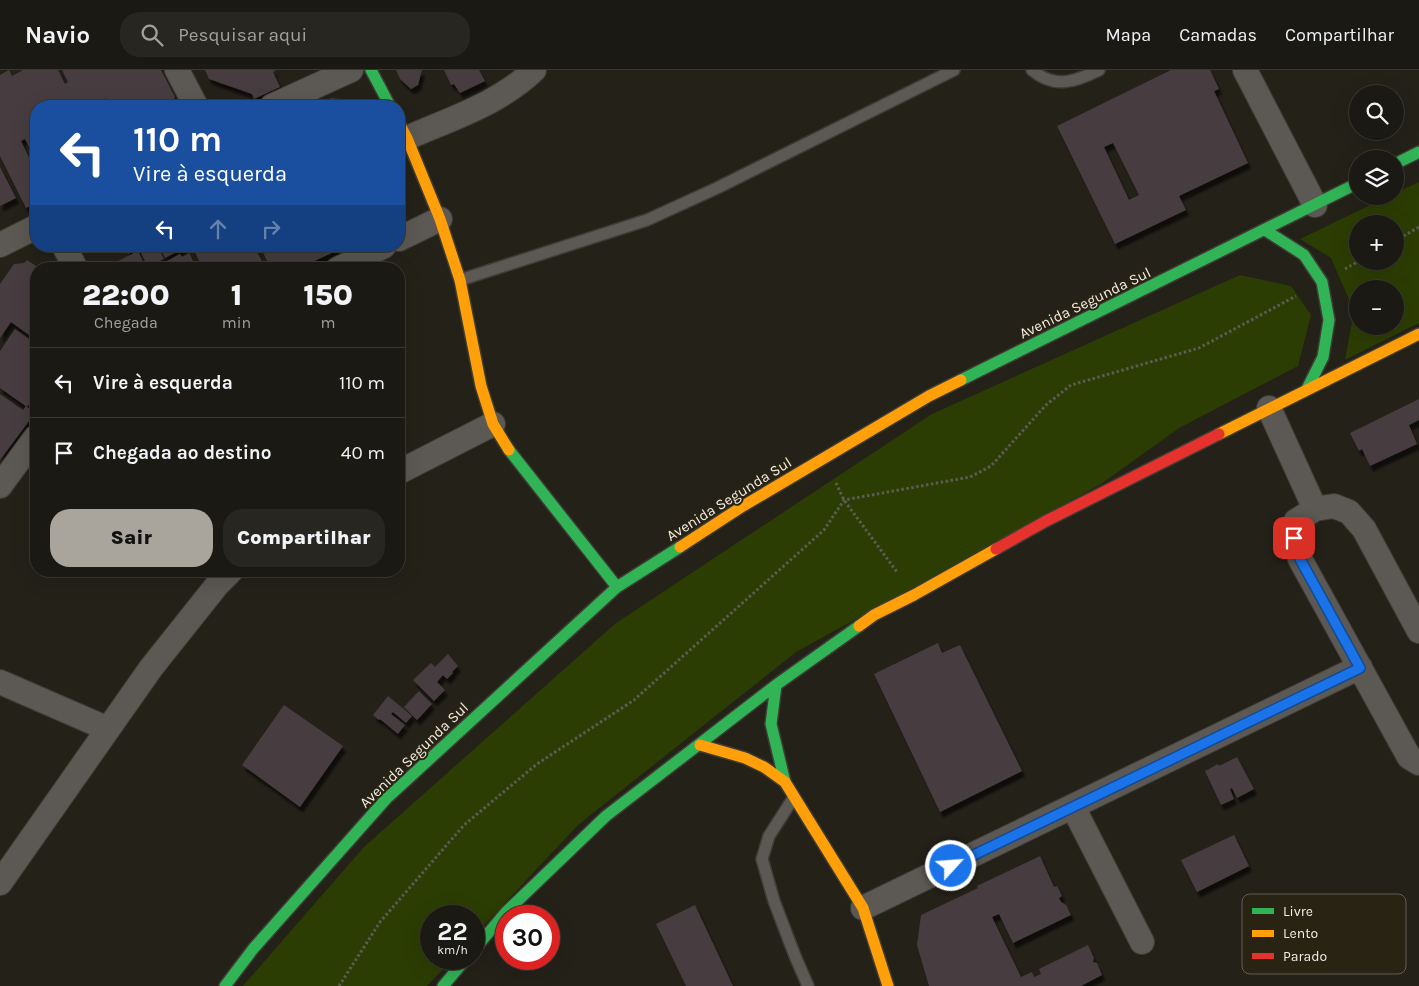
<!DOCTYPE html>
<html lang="pt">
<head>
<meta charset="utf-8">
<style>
	:root { --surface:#1b1913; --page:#282621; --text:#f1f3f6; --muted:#a0a0a0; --line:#393833; --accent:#a9a59c }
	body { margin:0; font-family:Karla,sans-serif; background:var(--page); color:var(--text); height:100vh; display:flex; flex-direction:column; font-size:19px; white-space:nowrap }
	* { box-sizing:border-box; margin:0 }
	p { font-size:16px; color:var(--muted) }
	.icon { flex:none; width:28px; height:28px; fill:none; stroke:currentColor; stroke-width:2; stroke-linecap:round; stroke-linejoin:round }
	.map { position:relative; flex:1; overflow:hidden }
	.panel { position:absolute; left:30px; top:192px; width:375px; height:315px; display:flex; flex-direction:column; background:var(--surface); border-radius:20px; box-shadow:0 5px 20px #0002,0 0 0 1px var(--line) }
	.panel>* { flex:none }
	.banner { position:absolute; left:30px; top:30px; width:375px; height:152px; border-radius:20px; box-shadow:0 5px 20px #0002,0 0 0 1px var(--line); background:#1a4fa0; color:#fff; overflow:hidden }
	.buttons { position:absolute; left:1349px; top:15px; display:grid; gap:10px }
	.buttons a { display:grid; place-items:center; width:55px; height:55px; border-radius:50%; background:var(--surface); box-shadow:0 5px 20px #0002,0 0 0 1px var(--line); font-size:25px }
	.speed { position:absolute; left:420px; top:835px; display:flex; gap:10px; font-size:25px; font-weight:700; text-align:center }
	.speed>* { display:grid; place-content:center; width:65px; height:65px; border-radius:50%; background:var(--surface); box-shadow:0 5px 20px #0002,0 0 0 1px var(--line); line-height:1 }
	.speed small { font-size:12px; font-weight:400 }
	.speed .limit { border:8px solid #d22; background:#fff; color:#111 }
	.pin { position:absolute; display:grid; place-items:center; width:42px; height:42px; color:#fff; margin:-21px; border-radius:10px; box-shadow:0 2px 8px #0006 }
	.me { position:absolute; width:55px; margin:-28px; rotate:64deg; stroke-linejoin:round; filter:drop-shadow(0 0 4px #0008) }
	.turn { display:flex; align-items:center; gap:18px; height:105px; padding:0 20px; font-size:22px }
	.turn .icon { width:65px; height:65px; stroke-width:2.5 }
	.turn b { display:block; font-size:35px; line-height:42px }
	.lanes { display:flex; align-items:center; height:48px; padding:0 20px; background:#0003; justify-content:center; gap:25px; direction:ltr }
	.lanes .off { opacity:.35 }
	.eta { display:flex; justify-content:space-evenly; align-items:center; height:85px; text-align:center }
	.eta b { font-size:30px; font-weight:800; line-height:35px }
	.cta { display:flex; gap:10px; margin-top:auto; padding:10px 20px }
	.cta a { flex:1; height:58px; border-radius:20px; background:var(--accent); color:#111; font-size:20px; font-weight:800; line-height:58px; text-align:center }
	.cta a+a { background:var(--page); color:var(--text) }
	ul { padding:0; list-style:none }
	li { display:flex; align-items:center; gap:15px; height:70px; padding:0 20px; border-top:1px solid var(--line) }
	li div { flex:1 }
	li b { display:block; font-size:19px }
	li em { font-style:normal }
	header { display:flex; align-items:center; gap:30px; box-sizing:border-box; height:70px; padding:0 25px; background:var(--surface); border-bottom:1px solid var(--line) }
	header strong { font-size:24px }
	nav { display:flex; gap:28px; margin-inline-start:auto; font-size:18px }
	.search { width:350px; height:45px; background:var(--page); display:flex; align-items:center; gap:12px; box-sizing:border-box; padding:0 18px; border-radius:20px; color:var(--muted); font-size:19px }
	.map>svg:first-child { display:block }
	.green { fill:#2c3d03; fill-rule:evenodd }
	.building { fill:#473c40; fill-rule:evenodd; filter:url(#shadow) }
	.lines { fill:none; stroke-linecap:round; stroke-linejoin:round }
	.lane-casing { stroke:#3e3c35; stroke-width:14 }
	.street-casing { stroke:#3e3c35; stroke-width:26 }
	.fast-casing { stroke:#3e3c35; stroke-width:14 }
	.slow-casing { stroke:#3e3c35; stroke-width:14 }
	.jam-casing { stroke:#3e3c35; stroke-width:14 }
	.path { stroke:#5d5b55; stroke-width:3; stroke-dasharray:2.5 2.5; stroke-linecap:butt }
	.lane { stroke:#5c5954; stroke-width:11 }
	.street { stroke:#5c5954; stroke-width:24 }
	.fast { stroke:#30b455; stroke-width:11 }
	.slow { stroke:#ff9f0a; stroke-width:11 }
	.jam { stroke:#e5322d; stroke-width:11 }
	.route-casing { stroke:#114b97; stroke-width:12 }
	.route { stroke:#1a73e8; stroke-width:9 }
	.labels { text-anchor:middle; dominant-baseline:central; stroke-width:4; stroke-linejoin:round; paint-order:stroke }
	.street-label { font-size:15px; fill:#f1ece3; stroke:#292314 }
	.key { fill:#292314; stroke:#655f52; stroke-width:1 }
	.key-label { font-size:14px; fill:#f1ece3 }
</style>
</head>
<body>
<header>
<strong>Navio</strong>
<div class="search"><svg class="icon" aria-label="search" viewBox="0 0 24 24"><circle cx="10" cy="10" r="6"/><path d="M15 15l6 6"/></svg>Pesquisar aqui</div>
<nav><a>Mapa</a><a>Camadas</a><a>Compartilhar</a></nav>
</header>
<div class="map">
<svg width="1419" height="916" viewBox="0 0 1419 916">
	<defs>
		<filter id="shadow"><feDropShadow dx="3" dy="5.5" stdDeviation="1" flood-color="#0009"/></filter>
	</defs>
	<rect width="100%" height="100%" fill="#242119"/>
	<path class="green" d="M1419,112V253L1345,290L1354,241L1331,188L1300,169L1389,126H1395V123ZM1358,154H1395V191H1358ZM1358,219H1395V256H1358Z
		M1240,205L1291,216L1311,245L1298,296L1179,358L1101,414L796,582L578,755L474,866V846H431V889H453L427,916H243L364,777L616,553L932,344Z"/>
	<path class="building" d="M9,0L12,6L23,0H58L65,14L68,12L62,0H161L175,27L171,36H110L106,28L103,30L106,36H36V55L34,57L36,61V91L25,69L21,71L36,102V133L26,138L0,86V5Z
		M205,0H276L273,2L280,17L254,29L252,24L209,9Z
		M396,0H422L418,15L411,19L400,9Z
		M444,0H479L485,11L460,23L454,14L451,15Z
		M1171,0H1210L1219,19L1214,21L1248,93L1179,126L1186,140L1115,174L1057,56ZM1113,73L1139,125L1129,130L1104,77Z
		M331,28L358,31L371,36H314Z
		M0,97L16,128L0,136Z
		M124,176H157L164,189L148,197L139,179L128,184Z
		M159,176H188L165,188Z
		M192,176H195L196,178L198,176H254L264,195L268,193L260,176H288L290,179L293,178L292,176H347L297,199H203Z
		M138,181L146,198L106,199V197Z
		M189,183L197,199H168L165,192L180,184L182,187Z
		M27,190L36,196L33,201L36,203V270L11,252L0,268V214L14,194L24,193Z
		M15,259L36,274V324L27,337L0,318V281Z
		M0,324L23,340L26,336L35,343L0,390Z
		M1419,329V350L1409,355L1417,374L1370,396L1362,379L1359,381L1350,363Z
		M938,573L942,583L960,575L1022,701L940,742L874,604Z
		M448,584L458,596L452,602L453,603L447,609L443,605L437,612L445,620L434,631L413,610L431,593L435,597Z
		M419,621L432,634L417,650L404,637Z
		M388,626L412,646L406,653L393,642L391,644L405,655L398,664L380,649L379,650L373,645Z
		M284,635L343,676L300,737L242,695Z
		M1237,687L1254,719L1237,728L1232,718L1230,719L1234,729L1221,735L1205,701L1218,694L1219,696Z
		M1234,765L1249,796L1197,822L1181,790Z
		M1040,786L1054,817L1057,816L1062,826L1059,828L1061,832L1066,835L1071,845L1013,873L999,844L992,847L1021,907L1032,902L1034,907L1041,904L1039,899L1088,875L1094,888L1093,892L1097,893L1102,905L1081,916H929L917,875L921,845L978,818L977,816Z
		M695,835L733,916H686L656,854Z"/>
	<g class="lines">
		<g class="lane-casing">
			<path id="lane" d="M1032,0C1054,19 1075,12 1099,0
				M460,210L647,150L717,118L954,0
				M794,727L769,766L762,789L774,831L795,886L808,916"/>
		</g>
		<g class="street-casing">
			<path id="street" d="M177,0L196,36
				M1245,0L1315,135
				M272,36L351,0
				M407,68C450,49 499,34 534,0
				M399,169L440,149
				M0,175L36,157
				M64,176L76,199
				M338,199L384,176
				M1269,338L1315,439
				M399,402L493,354
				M0,416L36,367
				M1419,561L1364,459L1349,442L1334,436L1315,439L1296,451L1294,468L1300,489L1409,687L1419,693
				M0,612L108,659
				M1073,737L1142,872
				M0,813L151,598L217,515L231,501
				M863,838L1360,597"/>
		</g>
		<g class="fast-casing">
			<path id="fast" d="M371,0L390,36
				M1395,94L1419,82
				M1265,160L1304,185L1322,212L1329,250L1323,287L1307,319
				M961,310L1358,113
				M509,380L617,517
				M776,615L771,654L785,712
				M474,880L506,842L606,746L776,615L859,556
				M225,916L253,879L386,729L617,517L680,477
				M443,916L466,889"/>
		</g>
		<g class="slow-casing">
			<path id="slow" d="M399,53L407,68L440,149L460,210L481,316L493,354L509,380
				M1219,364L1419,264
				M680,477L743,436L929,326L961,310
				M859,556L874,545L914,525L996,479
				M700,675L745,688L764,697L785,712L863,838L888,916"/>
		</g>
		<g class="jam-casing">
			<path id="jam" d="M996,479L1046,451L1219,364"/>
		</g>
		<path class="path" d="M1395,171L1419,157
			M1345,199L1359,191
			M836,413L844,430L897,502
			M339,916L380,852L464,755L537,694L634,630L824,460L844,430L970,407L991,396L1046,335L1071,315L1199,278L1296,226"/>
		<use href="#lane" class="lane"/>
		<use href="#street" class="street"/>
		<use href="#fast" class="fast"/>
		<use href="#slow" class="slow"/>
		<use href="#jam" class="jam"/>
	</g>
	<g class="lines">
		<g class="route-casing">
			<path id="route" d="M951,796L1360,598L1300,489L1294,468"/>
		</g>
		<use href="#route" class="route"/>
	</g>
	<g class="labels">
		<g class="street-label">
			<text transform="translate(1085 233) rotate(-26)">Avenida Segunda Sul</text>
			<text transform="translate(729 429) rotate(-32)">Avenida Segunda Sul</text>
			<text transform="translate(414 685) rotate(-44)">Avenida Segunda Sul</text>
		</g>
	</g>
	<rect x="1242" y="824" width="164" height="80" rx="8" class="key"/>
	<rect x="1252" y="838" width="22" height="6" fill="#30b455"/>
	<rect x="1252" y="860" width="22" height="7" fill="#ff9f0a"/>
	<rect x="1252" y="883" width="22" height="6" fill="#e5322d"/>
	<g class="key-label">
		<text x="1283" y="846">Livre</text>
		<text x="1283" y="868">Lento</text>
		<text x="1283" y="891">Parado</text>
	</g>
</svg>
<div class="buttons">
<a><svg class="icon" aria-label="search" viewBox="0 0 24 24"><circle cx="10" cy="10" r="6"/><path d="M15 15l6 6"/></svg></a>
<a><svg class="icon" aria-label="layers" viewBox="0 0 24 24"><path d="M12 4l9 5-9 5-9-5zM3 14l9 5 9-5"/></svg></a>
<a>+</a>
<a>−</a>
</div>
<div class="speed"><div>22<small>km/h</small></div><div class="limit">30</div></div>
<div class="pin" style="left:1294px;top:468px;background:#d93025"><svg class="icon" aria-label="arrive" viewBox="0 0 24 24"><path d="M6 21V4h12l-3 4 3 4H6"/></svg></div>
<svg class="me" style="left:951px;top:796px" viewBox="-20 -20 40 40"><circle r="17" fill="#1a73e8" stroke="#fff" stroke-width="3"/><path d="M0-11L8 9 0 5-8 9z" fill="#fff"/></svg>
<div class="banner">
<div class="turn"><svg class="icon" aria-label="left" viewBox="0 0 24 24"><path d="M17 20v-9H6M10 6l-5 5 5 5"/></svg><div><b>110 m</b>Vire à esquerda</div></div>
<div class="lanes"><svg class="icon" aria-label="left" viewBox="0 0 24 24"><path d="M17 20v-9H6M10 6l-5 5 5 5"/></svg><svg class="icon off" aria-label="ahead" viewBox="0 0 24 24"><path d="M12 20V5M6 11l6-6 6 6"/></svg><svg class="icon off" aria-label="right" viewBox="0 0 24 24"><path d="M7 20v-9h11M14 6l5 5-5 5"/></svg></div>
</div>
<section class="panel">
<div class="eta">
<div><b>22:00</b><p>Chegada</p></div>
<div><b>1</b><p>min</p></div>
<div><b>150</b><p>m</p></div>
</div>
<ul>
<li><svg class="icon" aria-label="left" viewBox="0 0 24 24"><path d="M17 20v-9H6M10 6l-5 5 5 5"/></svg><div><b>Vire à esquerda</b></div><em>110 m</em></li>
<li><svg class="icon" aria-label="arrive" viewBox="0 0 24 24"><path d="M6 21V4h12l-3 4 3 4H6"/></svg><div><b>Chegada ao destino</b></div><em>40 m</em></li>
</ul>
<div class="cta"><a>Sair</a><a>Compartilhar</a></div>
</section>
</div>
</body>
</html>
